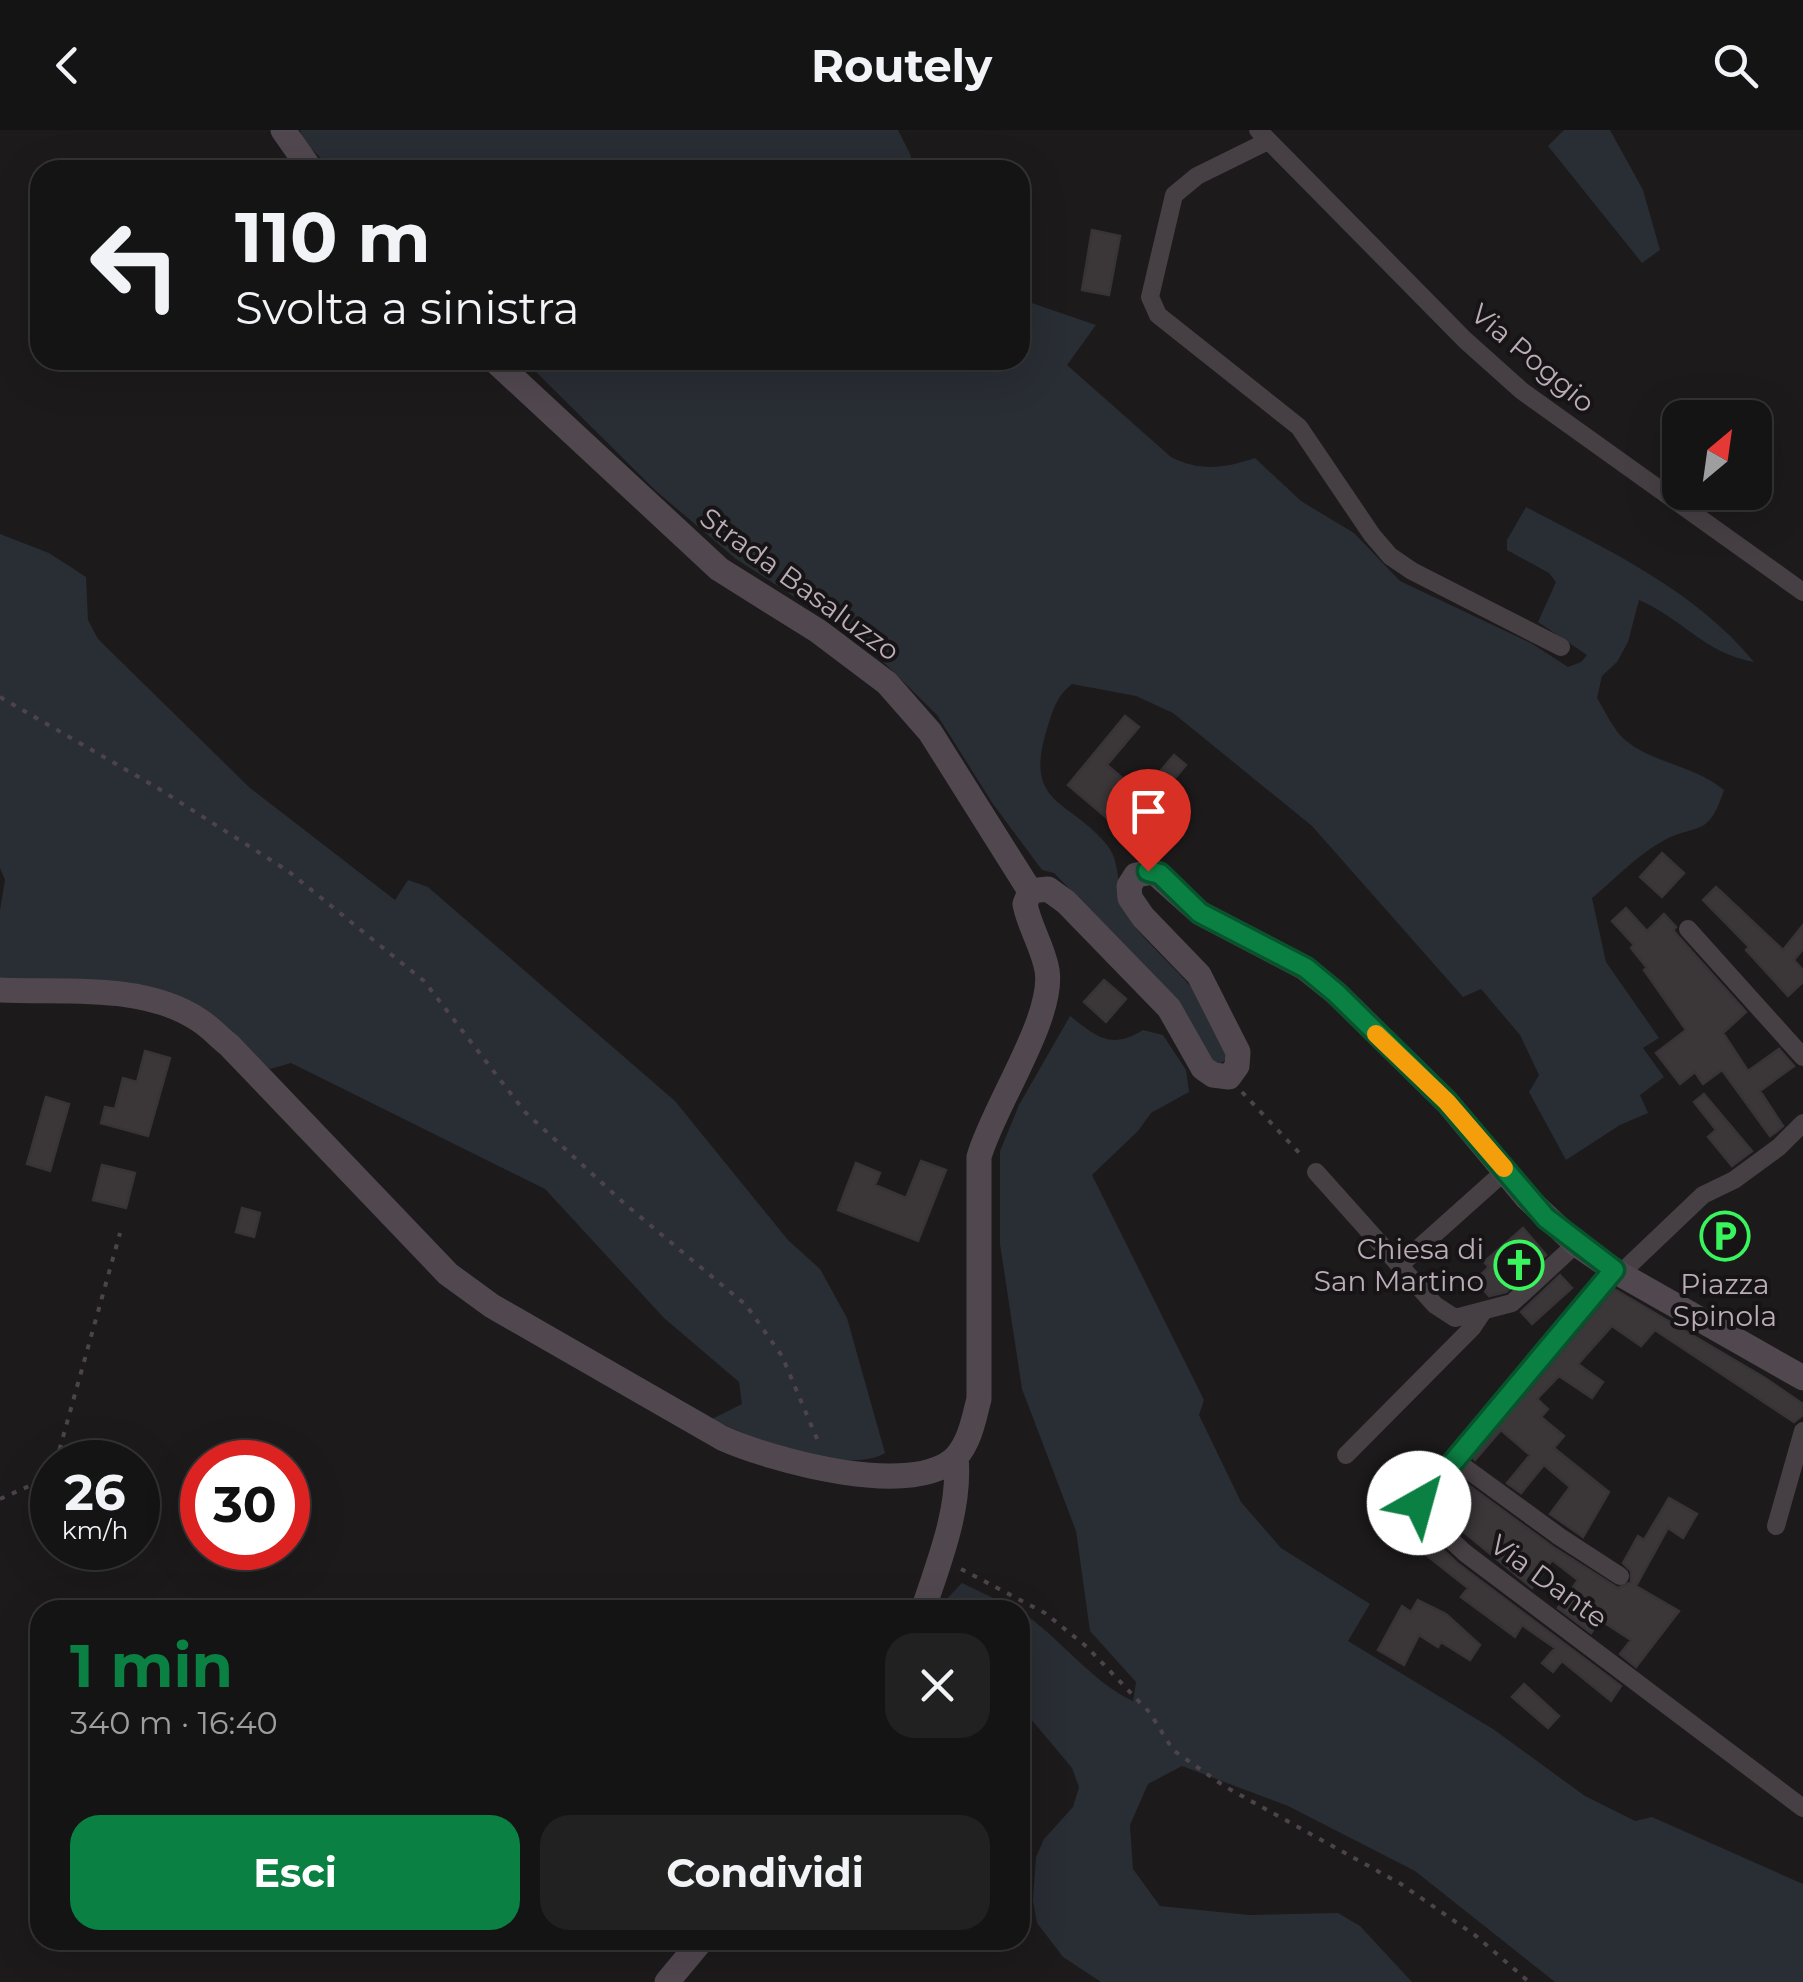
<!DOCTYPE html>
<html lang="it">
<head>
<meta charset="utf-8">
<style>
	:root { --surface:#151414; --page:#222122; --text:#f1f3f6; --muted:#9d9ea0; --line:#343334; --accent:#0b8043 }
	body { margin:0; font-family:Montserrat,sans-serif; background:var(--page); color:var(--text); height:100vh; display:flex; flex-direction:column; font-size:38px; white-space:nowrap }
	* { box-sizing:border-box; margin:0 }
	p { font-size:32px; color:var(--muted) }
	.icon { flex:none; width:55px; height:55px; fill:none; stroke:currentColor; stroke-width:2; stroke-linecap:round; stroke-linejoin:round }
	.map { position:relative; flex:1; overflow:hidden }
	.sheet { position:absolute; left:30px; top:1470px; width:1000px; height:350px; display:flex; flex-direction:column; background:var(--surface); border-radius:30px; box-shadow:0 10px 40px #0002,0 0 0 2px var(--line) }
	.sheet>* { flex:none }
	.guide { position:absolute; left:30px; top:30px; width:1000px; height:210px; border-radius:30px; box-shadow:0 10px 40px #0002,0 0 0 2px var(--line); background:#151414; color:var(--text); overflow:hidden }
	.needle { width:65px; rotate:29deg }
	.buttons { position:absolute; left:1662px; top:270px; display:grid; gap:20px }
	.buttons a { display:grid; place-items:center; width:110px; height:110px; border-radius:20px; background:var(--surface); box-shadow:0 10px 40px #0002,0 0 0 2px var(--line); font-size:50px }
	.speed { position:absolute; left:30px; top:1310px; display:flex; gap:20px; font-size:50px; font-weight:700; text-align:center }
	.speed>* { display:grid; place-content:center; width:130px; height:130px; border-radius:50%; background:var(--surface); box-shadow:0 10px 40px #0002,0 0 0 2px var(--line); line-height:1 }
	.speed small { font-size:25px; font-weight:400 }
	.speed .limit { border:15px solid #d22; background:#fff; color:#111 }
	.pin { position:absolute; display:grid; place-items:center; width:85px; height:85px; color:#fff; margin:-102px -42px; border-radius:50% 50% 50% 0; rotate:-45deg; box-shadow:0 0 10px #0007 }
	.pin .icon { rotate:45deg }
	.me { position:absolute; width:110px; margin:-55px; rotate:38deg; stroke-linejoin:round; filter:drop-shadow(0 0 8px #0008) }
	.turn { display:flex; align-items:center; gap:35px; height:210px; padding:0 40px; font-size:45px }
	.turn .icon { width:130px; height:130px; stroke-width:2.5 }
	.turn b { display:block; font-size:70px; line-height:85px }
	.round { display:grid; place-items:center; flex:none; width:105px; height:105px; border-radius:30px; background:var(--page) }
	.headline { display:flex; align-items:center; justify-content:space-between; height:170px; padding:0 40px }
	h1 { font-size:60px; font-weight:700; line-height:75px; color:var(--accent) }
	.cta { display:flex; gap:20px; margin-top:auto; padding:20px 40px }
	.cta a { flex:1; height:115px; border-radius:30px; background:var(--accent); color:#fff; font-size:40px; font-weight:700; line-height:115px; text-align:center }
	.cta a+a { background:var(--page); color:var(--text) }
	header { display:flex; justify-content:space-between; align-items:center; height:130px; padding:0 40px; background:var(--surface); font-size:45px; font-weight:700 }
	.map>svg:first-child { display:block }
	.green { fill:#292d34 }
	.building { fill:#3b3739; stroke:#383336; stroke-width:2.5 }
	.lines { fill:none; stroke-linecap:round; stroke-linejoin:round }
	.path { stroke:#4d444b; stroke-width:4; stroke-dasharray:5 8; stroke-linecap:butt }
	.street { stroke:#463f44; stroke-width:18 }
	.secondary { stroke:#51484f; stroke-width:25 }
	.route-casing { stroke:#07532c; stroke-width:25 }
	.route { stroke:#0b8043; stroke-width:18 }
	.slow { stroke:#f59e0b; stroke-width:18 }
	.labels { text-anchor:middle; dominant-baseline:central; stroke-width:8; stroke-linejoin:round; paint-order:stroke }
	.street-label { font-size:28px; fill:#bbacb8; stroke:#171416 }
	.poi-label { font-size:28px; fill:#bbacb8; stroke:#171416; text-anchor:end }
</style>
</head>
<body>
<header><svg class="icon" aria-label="back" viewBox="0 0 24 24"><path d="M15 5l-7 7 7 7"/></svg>Routely<svg class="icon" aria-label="search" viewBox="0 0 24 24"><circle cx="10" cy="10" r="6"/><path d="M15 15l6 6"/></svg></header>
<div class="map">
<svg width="1803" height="1852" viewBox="0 0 1803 1852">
	<rect width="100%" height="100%" fill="#1c1a1b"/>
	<path class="green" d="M300,0H898L911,26L909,40H333L304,12Z
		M1564,0H1610L1643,60L1660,120L1642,133L1548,16Z
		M1020,169L1096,195L1067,235L1171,327C1200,342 1225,338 1255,328L1301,371L1354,403L1400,451L1531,513L1568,537L1581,532L1587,525L1538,492L1556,452L1549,443L1507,420V410L1526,377C1608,420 1695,460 1754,532C1704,523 1683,489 1639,470L1628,512L1617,532L1602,546L1597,568C1605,581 1613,599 1624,609C1651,633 1694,635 1724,660C1708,710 1696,692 1661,712C1636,726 1614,750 1592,768L1606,832L1659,908L1643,918L1664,947L1640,965L1648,983L1620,995L1566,1030L1529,962L1539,945L1520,905L1481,859L1463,867L1312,696L1173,583L1136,566L1072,554C1056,567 1053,580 1047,599C1023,676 1069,668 1107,715C1124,736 1113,766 1133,794C1158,828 1233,883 1226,930L1219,934L1212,932L1140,831L1054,743L1042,740L993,674L937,585L860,509L736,429L656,361L524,230H1020Z
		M0,404L49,423L86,447L88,490L98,509L250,658L395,770L408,750L428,757L675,971L788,1110L820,1139L847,1188L885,1323C847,1346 750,1308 712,1289L742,1274L739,1252L664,1188L545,1059L291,933L270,939L193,876L0,849V780L5,750L0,738Z
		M1070,886C1097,907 1111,920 1143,900L1163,905L1186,940L1189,962L1151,983L1138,1001L1092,1045L1204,1270L1199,1285L1241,1372L1281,1418L1370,1474L1348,1511L1493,1599L1585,1666L1635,1691L1652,1687L1803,1754V1852H1555L1415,1741L1288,1676L1182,1636L1148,1654L1130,1695L1133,1739L1160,1776L1249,1785L1338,1783L1360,1796L1412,1852H1101L1063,1827L1037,1793L1033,1771L1036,1727L1044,1709L1073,1677L1079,1657L1072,1638L1020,1576V1481C1060,1507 1090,1551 1133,1571L1136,1552L1090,1501L1076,1401L1022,1259L1000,1114V1021L1019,975Z
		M962,1453L1018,1480H936Z"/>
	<path class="building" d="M1092,100L1120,106L1109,165L1082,160Z
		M1125,586L1139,597L1107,635L1141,664L1174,625L1186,635L1127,705L1068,655Z
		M1662,723L1684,743L1662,767L1640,747Z
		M1716,757L1783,820L1803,795V819L1794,830L1803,840V852L1788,866L1746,820L1749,817L1703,770Z
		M1626,778L1647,801L1664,784L1676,797L1673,800L1679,807L1746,882L1723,903L1748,941L1779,919L1794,936L1760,961L1783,996L1776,1002L1770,1006L1722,940L1703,954L1695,942L1680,954L1656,923L1686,900L1644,840L1647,838L1631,818L1634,815L1612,791Z
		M1104,850L1126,869L1106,892L1084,872Z
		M145,921L170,928L148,1006L101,993L105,977L115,979L123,948L137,952Z
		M1704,964L1752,1021L1732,1036L1708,1007L1716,1000L1694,972Z
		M46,967L69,974L50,1041L27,1034Z
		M921,1031L946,1040L918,1111L838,1080L856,1033L880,1043L875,1055L906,1068Z
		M102,1035L135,1043L126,1078L93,1070Z
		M242,1078L260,1083L254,1107L236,1102Z
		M1523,1098L1546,1125L1506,1162L1489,1166L1475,1150L1489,1137L1484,1132Z
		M1560,1145L1572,1158L1532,1194L1521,1182Z
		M1614,1159L1765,1248L1803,1274V1285L1794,1292L1655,1200L1641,1216L1612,1196L1578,1234L1603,1252L1592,1268L1559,1246L1537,1269L1548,1279L1541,1287L1564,1306L1554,1318L1609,1362L1583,1407L1550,1384L1570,1357L1544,1335L1521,1363L1507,1353L1530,1325L1501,1300L1475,1330L1472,1327Z
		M1456,1346L1553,1417L1618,1458L1631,1452V1441L1623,1433L1638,1406L1644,1410L1669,1368L1697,1384L1683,1408L1668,1398L1636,1456L1679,1481L1636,1537L1620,1524L1631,1510L1600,1490L1591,1503L1558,1478L1578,1450L1552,1430L1532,1458L1443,1385L1460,1363L1449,1354Z
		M1424,1402L1457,1433L1621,1556L1611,1571L1562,1531L1553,1542L1542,1533L1555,1518L1522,1495L1515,1507L1461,1467L1468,1458L1416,1417Z
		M1418,1470L1446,1484L1480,1515L1470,1530L1441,1512L1438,1517L1419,1505L1404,1535L1378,1520L1402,1476L1411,1482Z
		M1524,1554L1559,1586L1548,1598L1512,1567Z"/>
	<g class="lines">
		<path class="path" d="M0,567L156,657L288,741L424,851L525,982L626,1075L746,1175L782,1226L820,1316
			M1242,962L1304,1028
			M56,1332L120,1103
			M0,1369L45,1349L52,1338
			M961,1439L1045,1483L1087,1517L1150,1583L1173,1620L1224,1656L1401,1754L1476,1806L1529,1852"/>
		<path class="street" d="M1258,0L1465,210L1522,261L1803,462
			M1268,11L1197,46L1174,65L1150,167L1158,185L1299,297L1372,405L1390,426L1412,441L1561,517
			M1688,799L1803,927
			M1316,1042L1435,1175L1455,1188L1512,1173L1576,1114
			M1401,1134L1505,1041
			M1614,1140L1420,1369V1381L1465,1423L1803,1678
			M1620,1144L1703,1065L1734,1050L1779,1017L1803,993
			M1346,1325L1472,1198L1482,1183
			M1453,1329L1560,1407L1620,1446
			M1776,1396L1803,1301"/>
		<path class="secondary" d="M283,0L311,40
			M494,230L719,439L818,501L887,553L930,602L1030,761
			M0,860C64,863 144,853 199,890C210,897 219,907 229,915L448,1144L492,1176L722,1308C771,1330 913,1370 956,1327C970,1312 974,1288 979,1269V1027C993,977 1055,887 1047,840C1043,817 1029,796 1025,774L1030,761L1048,759L1066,772L1169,878L1203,938L1213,945L1229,947L1237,936L1238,922L1199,845L1143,787L1130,768L1129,756L1136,745L1154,742L1200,783L1305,838L1336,863L1447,972L1527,1068L1576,1114L1620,1144L1803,1248
			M923,1480C939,1432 961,1378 956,1327
			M667,1852L702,1810"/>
	</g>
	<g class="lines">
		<g class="route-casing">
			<path id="route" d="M1148,741L1160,744L1200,783L1306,838L1336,863L1447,972L1546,1088L1614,1140L1419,1373"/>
		</g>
		<use href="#route" class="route"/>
		<path class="slow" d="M1376,904L1447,972L1504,1038"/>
	</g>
	<defs>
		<g id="parking-ring" transform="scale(2.5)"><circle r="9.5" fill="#171416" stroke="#39f45d" stroke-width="1.5"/><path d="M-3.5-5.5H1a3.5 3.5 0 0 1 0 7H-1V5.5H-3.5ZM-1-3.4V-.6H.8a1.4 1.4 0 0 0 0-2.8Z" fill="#39f45d"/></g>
		<g id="church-ring" transform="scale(2.5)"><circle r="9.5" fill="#171416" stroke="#39f45d" stroke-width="1.5"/><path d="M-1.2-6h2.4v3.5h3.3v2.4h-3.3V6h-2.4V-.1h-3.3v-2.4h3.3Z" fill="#39f45d"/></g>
	</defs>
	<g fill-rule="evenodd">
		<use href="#parking-ring" x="1725" y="1106"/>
		<use href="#church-ring" x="1519" y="1135"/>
	</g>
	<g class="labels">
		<g class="street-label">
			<text transform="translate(1533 228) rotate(40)">Via Poggio</text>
			<text transform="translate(800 454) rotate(36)">Strada Basaluzzo</text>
			<text transform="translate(1549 1451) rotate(36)">Via Dante</text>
		</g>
		<g class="poi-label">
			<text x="1484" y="1119">Chiesa di<tspan x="1484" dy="32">San Martino</tspan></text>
			<text x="1725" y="1154" text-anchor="middle">Piazza<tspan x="1725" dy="32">Spinola</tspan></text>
		</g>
	</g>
</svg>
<div class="buttons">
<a><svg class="needle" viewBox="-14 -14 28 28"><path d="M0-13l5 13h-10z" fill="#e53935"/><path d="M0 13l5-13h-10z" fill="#9d9ea0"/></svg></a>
</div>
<div class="speed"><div>26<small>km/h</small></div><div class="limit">30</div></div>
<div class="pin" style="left:1148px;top:741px;background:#d93025"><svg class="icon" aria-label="arrive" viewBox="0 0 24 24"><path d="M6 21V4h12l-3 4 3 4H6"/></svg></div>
<svg class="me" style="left:1419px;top:1373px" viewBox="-20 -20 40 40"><circle r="19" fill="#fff"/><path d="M0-13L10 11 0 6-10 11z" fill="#0b8043"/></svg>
<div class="guide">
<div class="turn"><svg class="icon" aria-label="left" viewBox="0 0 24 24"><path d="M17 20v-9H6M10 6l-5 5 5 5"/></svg><div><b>110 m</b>Svolta a sinistra</div></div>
</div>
<section class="sheet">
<div class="headline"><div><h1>1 min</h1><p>340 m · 16:40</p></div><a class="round"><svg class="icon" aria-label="close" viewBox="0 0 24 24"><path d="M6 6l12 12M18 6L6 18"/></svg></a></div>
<div class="cta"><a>Esci</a><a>Condividi</a></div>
</section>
</div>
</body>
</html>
